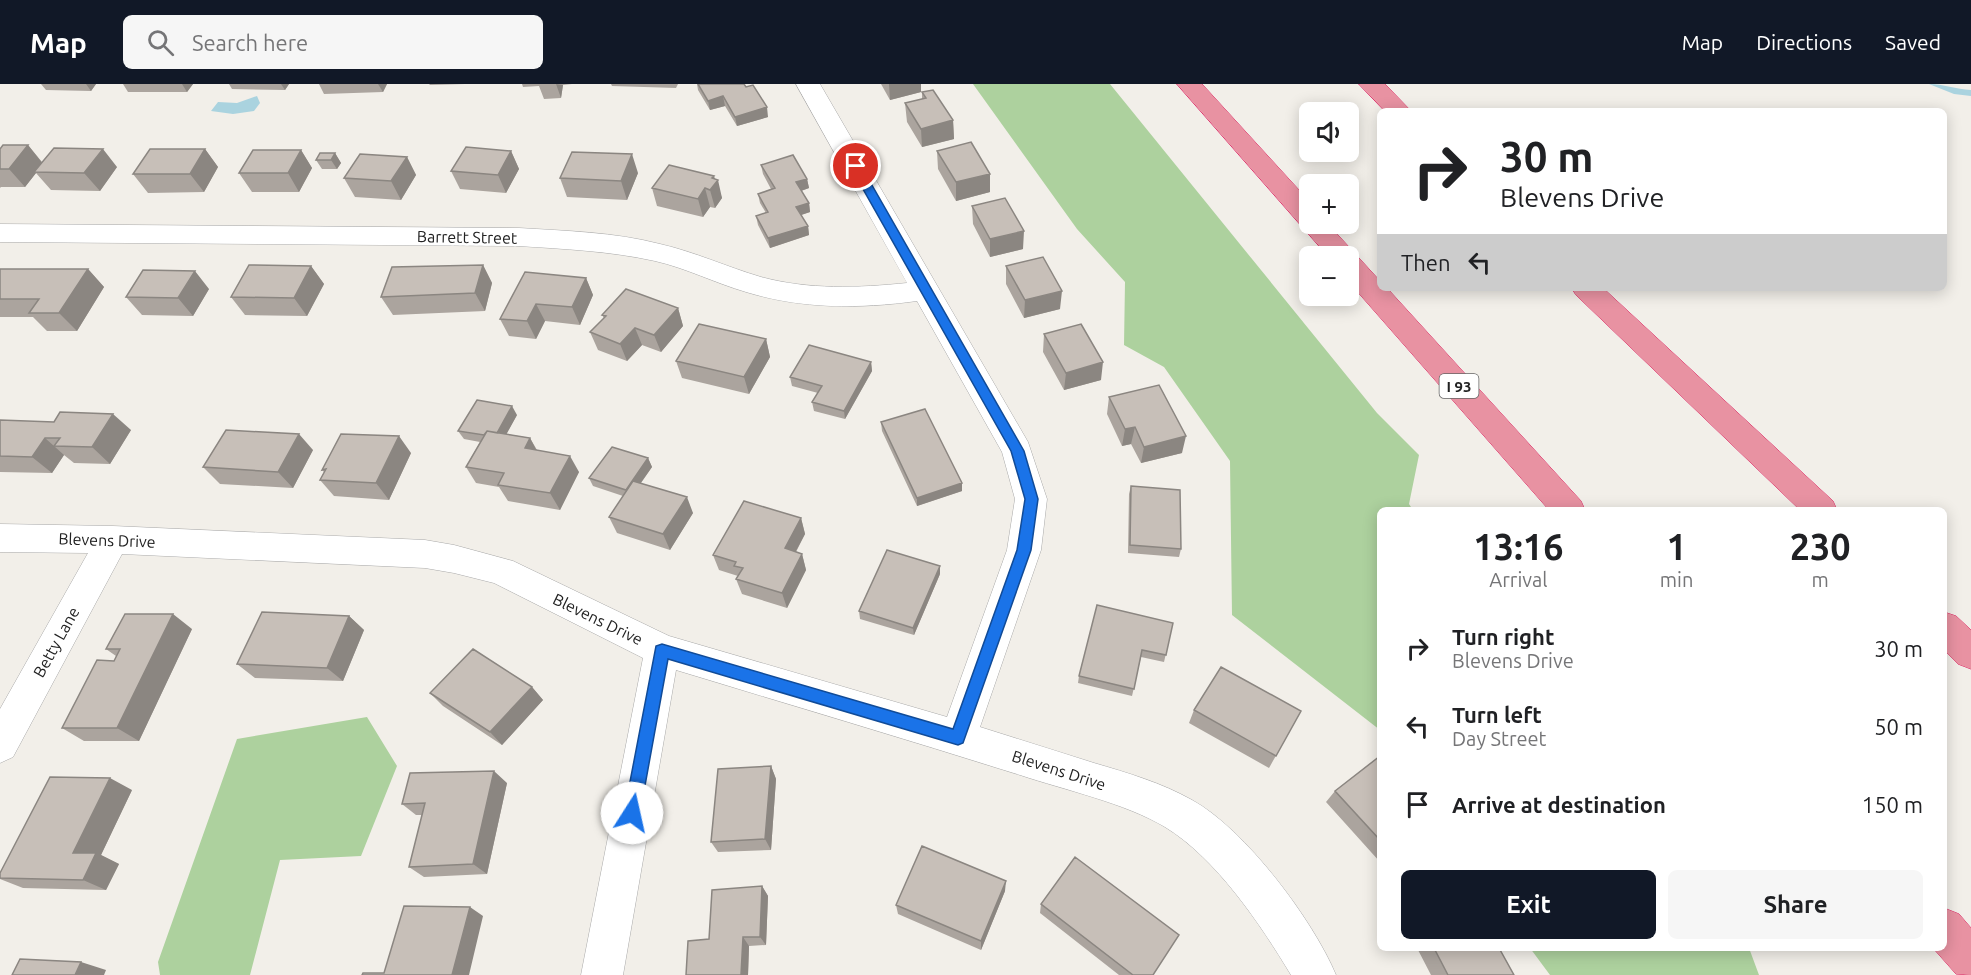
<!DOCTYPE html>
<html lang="en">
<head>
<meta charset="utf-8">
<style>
	:root { --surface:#fff; --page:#f6f6f6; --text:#202124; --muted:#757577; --accent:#111827 }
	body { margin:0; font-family:Ubuntu,sans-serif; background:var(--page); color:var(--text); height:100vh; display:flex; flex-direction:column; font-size:22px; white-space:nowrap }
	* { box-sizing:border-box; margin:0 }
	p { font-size:20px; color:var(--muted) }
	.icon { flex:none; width:33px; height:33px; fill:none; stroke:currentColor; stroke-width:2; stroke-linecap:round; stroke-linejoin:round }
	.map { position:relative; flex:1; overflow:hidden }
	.drawer { position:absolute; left:1377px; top:423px; width:570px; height:444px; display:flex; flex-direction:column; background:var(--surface); border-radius:9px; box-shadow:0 3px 15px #0003 }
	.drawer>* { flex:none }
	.hud { position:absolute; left:1377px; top:24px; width:570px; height:183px; border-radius:9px; box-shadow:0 3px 15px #0003; background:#fff; color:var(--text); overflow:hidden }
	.controls { position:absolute; left:1299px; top:18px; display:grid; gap:12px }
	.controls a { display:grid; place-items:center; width:60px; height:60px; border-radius:9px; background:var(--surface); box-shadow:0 3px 15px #0003; font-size:30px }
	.pin { position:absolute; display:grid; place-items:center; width:51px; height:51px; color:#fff; margin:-26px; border:3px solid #fff; border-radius:50%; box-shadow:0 2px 6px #0007 }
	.me { position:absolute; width:66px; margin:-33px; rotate:10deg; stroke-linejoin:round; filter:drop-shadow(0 0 4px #0008) }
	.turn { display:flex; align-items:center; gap:21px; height:126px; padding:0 24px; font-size:27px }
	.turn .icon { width:78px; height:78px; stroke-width:2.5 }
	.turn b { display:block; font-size:42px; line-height:51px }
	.then { display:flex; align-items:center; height:57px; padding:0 24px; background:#0003; gap:12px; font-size:22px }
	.eta { display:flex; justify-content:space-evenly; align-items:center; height:102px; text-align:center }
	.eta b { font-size:36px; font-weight:700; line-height:42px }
	.button { display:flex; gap:12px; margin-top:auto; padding:12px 24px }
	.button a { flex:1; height:69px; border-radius:9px; background:var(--accent); color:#fff; font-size:24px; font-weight:700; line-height:69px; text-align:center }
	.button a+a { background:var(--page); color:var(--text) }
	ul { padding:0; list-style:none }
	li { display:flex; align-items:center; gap:18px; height:78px; padding:0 24px }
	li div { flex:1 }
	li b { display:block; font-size:22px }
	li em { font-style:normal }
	header { display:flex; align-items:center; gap:36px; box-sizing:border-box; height:84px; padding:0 30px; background:var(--accent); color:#fff }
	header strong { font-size:28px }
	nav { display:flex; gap:33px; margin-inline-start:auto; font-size:21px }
	.search { width:420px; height:54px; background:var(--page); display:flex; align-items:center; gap:15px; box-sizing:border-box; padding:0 21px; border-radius:9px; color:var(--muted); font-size:22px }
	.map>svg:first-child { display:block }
	.forest { fill:#add19e }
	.water { fill:#aad3df }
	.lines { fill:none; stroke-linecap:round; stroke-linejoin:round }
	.stream { fill:#aad3df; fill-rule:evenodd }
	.street-casing { stroke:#a9a9a9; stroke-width:1 }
	.highway-casing { stroke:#dc2a67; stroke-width:1 }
	.street { fill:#fff; fill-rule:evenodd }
	.highway { fill:#e892a2; fill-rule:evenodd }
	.wall { fill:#aba49e }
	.shaded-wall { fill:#8b8681 }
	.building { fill:#c7bfb8; stroke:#8b8681; stroke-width:1.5 }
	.route { fill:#1a73e8; stroke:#114b97; stroke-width:1.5 }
	.labels { text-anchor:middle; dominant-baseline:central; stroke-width:4.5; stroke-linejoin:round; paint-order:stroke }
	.shield { fill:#fff; stroke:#646464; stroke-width:1.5 }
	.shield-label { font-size:15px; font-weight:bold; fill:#222 }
	.street-label { font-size:16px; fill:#222; stroke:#fff }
</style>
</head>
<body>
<header>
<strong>Map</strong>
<div class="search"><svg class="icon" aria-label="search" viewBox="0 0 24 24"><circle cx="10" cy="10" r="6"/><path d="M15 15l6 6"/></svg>Search here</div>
<nav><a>Map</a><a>Directions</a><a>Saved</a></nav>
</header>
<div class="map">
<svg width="1971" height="891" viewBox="0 0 1971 891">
	<rect width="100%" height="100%" fill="#f2efe9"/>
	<path class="forest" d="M973,0H1110L1377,329L1419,371L1409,420L1413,426H1380V646L1232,531L1230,377L1164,283L1124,261L1125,198L1077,145Z
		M367,633L397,682L361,772L280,776L250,891H160L158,878L237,655Z
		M1530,864H1749L1759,891H1550Z"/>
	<path class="water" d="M257,12L260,19L254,27L233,30L211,27L218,18L237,19Z"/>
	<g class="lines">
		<path class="stream" d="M1929,0C1943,0 1956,5 1971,6V12L1954,10Z"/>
		<g class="street-casing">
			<path id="street" d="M796,0H820L1028,358L1047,415L1041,466L980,643C1018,655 1056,667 1094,679C1128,689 1162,699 1192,716C1245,745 1313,836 1336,891H1291C1261,841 1216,774 1165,743C1125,719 1065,706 1020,691C906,655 791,621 676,586L623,891H581L643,574L494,499L454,489L425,484L122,470L13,673L0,679V625L88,469L0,468V440L113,442L425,456L454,461L513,477L669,552L947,633L1007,466L1015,415L1002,368L917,217C859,225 802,225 746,208C715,199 686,184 655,177C610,167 564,165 519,162L0,158V140L519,144C566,147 614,148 660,160C695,168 727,183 761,193C809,206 858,204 907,199Z"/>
		</g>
		<g class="highway-casing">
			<path id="highway" d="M1177,0H1202L1310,118V140H1328L1380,197V204H1387L1581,417L1585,426H1549L1348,197V172H1328Z
				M1359,0H1385L1411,27H1385Z
				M1572,204H1603L1833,417L1837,426H1800L1576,211Z
				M1944,528L1956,532L1971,546V585L1958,580L1944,566Z
				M1944,824L1959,830L1971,844V891L1956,890L1933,864H1944Z"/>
		</g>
		<use href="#street" class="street"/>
		<use href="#highway" class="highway"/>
	</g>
	<path class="wall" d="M41,0H96L91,7L46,6Z
		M123,0H193L187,8H128Z
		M229,0H289L285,6L232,5Z
		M319,0H387L383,8L324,10Z
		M429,0H465L430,1Z
		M522,0H572L563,1L561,14L544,15L539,2L523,3Z
		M611,0H678L676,4L612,2Z
		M697,0H744L768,33L737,42L725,22L710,26L698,6Z
		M881,0H921V8L890,16Z
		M922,8L953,36L954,55L922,63L907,38L905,19L922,15Z
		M28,61L42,78L117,83L100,107L51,106L36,89L25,103H1L0,104V65Z
		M205,65L218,83L204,108L148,109L133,90Z
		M301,66L312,84L299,108H252L239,89Z
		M511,67L519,85L506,109L460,105L451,87Z
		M937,67L990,108L956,117L938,85Z
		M335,69L341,79L337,85H322L316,76Z
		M407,73L416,91L401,116L355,113L344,94Z
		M761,81L807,95L809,104L801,107L809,119L810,128L801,131L808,142L809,151L770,164L758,141L756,132L766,129L760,119L758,110L771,105L763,90Z
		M638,89L627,116L567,113L560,94Z
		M715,95L722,114L715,124L710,123L703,133L657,122L652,104Z
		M972,122L1023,165L990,173L973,140Z
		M483,181L492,199L485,227L393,231L381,213Z
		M311,182L324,200L307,232L245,231L231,213Z
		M1006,182L1060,225L1024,234L1006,200Z
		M0,185H88L104,203L77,247H47L33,233H0Z
		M586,194L593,211L580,241L545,237L536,255L509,252L500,235Z
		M209,205L193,232L142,231L126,213Z
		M678,224L683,242L661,268L642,261L627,277L598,266L590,248L604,234L602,231Z
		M1044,250L1101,296L1064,306L1043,268Z
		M766,255L770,273L749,310L682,294L676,277Z
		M871,278L872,287L845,335L814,327L812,318L818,309L792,302L790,293Z
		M1109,313L1182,369L1141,379L1131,360L1122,362L1107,330Z
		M517,331L506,350L530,354L537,366L579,388L560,426L508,417L499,403L476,399L466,383L480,358L464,355L458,347Z
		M0,336L131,346L110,380L74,379L64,371L52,389L0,388Z
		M881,338L962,407L917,422L882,347Z
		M313,366L293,404L220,400L203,383Z
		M411,369L389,416L334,412L320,396L324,388L322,386Z
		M648,374L652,383L641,399L693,429L670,466L617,449L609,433L623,412L593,402L589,394Z
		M1131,402L1181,465L1179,473L1128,469L1129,410Z
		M801,434L805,450L796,468L802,470L806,486L787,524L742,510L736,495L738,492L719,486L713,471Z
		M940,490L914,551L860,535L859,527Z
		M349,532L364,546L343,597L255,594L237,580Z
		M1173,539L1164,578L1141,573L1132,612L1078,599L1079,592Z
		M192,545L139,657H84L62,644L114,577L116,572L106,565Z
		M532,603L543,616L502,661L443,622L430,609Z
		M1194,626L1301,627L1269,684L1189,639Z
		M1380,672V778L1326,718L1335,707Z
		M771,682L776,695L771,766L718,768L711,758Z
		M507,699L487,790L424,793L409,783L422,731H416L402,720Z
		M132,706L101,771L119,780L106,806L23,804L0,795V789Z
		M762,802L768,812L766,861L749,862L748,891H686L709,855Z
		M1005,807L981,866L898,830L896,821Z
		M1041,820L1153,891H1119L1040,829Z
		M1417,864H1499L1514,891H1431Z"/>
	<path class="shaded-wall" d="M86,0H96L91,7Z
		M182,0H193L187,8Z
		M281,0H289L285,6Z
		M378,0H387L383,8Z
		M556,0L563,1L561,14Z
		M889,0H921V8L890,16Z
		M723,12L725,22L710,26L708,17Z
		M767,23L768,33L737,42L735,33Z
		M953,36L954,55L922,63L921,45Z
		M28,61L43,80L34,88L36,89L25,103L9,85Z
		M103,65L117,83L100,107L84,89Z
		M205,65L218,83L204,108L190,90Z
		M301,66L312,84L299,108L288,89Z
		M511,67L519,85L506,109L498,91Z
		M335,69L341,79L337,85L331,76Z
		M632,70L638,89L627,116L621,97Z
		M407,73L416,91L401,116L391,97Z
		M990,90V108L956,117V98Z
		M714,92L716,98L718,96L722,114L715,124L710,106L712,94Z
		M807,95L809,104L798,108L796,98Z
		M705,104L710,123L703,133L698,115Z
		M809,119L810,128L798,132L796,123Z
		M808,142L809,151L770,164L768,154Z
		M1024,147L1023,165L990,173V155Z
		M483,181L492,199L485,227L475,209Z
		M311,182L324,200L307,232L294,214Z
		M88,185L104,203L77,247L59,229Z
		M195,187L209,205L193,232L178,214Z
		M586,194L593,211L580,241L572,223Z
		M1062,207L1060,225L1024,234L1025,216Z
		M536,220L545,237L536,255L527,237Z
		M678,224L683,242L661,268L654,251Z
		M635,244L642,261L627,277L620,260Z
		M766,255L770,273L749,310L744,293Z
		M871,278L872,287L845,335L844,327Z
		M1103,278L1101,296L1064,306L1066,289Z
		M512,322L517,331L500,362L494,353Z
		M113,330L131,346L110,380L92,363Z
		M1135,343L1131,360L1122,362L1125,345Z
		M299,350L313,366L293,404L278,388Z
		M399,352L411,369L389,416L376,399Z
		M1186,352L1182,369L1141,379L1144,363Z
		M45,354L64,371L52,389L32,373Z
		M530,354L539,371L525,364Z
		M570,372L579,388L560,426L550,409Z
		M648,374L652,383L630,414L626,406Z
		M962,399V407L917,422V414Z
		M687,413L693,429L670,466L663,450Z
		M801,434L805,450L789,480L785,464Z
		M802,470L806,486L787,524L782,509Z
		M940,482V490L914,551L913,544Z
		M173,530L192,545L139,657L117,644Z
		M349,532L364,546L343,597L327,584Z
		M532,603L543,616L502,661L490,648Z
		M771,682L776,695L771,766L765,755Z
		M494,687L507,699L487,790L473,780Z
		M110,694L132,706L101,771L119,780L106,806L83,796L73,769Z
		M1006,797L1005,807L981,866V857Z
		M762,802L768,812L766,861L760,853Z
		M470,823L483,832L469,891H452Z
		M743,853L749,862L748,891H741Z
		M81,878L106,886L104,891H75Z"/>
	<path class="building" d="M698,0H744L746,3L753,1L767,23L735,33L723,12L708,17Z
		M933,6L953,36L921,45L905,19L926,14L922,8Z
		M971,58L990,90L956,98L937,67Z
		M3,61H28L9,85H0V65Z
		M466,63L511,67L498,91L451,87Z
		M54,64L103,65L84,89L34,88Z
		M150,65H205L190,90H133Z
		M253,66H301L288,89H239Z
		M572,68L632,70L621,97L560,94Z
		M320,69H335L331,76H316Z
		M360,70L407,73L391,97L344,94Z
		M793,71L807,95L796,98L809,119L796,123L808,142L768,154L756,132L768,128L758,110L775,104L761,81Z
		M669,81L714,92L712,94L718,96L710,106L705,104L698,115L652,104Z
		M1005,114L1024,147L990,155L972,122Z
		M1043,173L1062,207L1025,216L1006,182Z
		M249,181L311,182L294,214L231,213Z
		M483,181L475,209L381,213L392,183Z
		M0,185H88L59,229H29L39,215H0Z
		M143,186L195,187L178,214L126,213Z
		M525,188L586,194L572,223L536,220L527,237L500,235Z
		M626,205L678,224L654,251L635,244L620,260L590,248L606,232L602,231Z
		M699,240L766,255L744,293L676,277Z
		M1081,240L1103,278L1066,289L1044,250Z
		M809,261L871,278L844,327L812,318L822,302L790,293Z
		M1159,301L1186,352L1144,363L1135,343L1125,345L1109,313Z
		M477,316L512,322L497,349L487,347L484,351L458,347Z
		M925,325L962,399L917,414L881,338Z
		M60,328L113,330L92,363L54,362L60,354H45L32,373L0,372V336L54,338Z
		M226,346L299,350L278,388L203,383Z
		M487,347L530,354L525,364L570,372L550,409L498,401L504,389L466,383Z
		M341,350L399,352L376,399L320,396L326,385L322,386Z
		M612,363L648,374L626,406L589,394Z
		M633,397L687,413L663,450L609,433Z
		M1131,402L1180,406L1181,465L1130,461Z
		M744,417L801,434L785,464L802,470L782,509L736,495L743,484L734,482L736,478L713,471Z
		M887,466L940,482L913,544L859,527Z
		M1097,521L1173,539L1166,571L1142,566L1134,605L1079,592Z
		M262,528L349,532L327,584L237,580Z
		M125,530H173L117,644H62L97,576L114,577L120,565H106Z
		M473,565L532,603L490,648L430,609Z
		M1221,583L1301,627L1276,672L1194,626Z
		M1380,672V756L1335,707Z
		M771,682L765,755L711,758L718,685Z
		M494,687L473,780L409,783L425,719L402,720L410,689Z
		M50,693L110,694L73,769H96L83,796L0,794V789Z
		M922,762L1006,797L981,857L896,821Z
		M1075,773L1179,851L1153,891H1133L1041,820Z
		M762,802L760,853H743L741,891H686L688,857L709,855L712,806Z
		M404,822L470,823L452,891H362L363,889H384Z
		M1434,864H1499L1514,891H1448Z
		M20,875L81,878L75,891H12Z"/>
	<path class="route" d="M856,79L861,82L1024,367L1038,415L1031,466L963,659L958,661L668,575L640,729L638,734L632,736L626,734L624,729L656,562L662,560L953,645L1017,466L1025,415L1011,367L850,82Z"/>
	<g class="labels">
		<rect class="shield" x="1439.5" y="290" width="39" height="24" rx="4.5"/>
		<g class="shield-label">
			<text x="1459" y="302">I 93</text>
		</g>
		<g class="street-label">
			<text transform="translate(467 153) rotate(1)">Barrett Street</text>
			<text transform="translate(107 456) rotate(2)">Blevens Drive</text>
			<text transform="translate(598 535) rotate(26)">Blevens Drive</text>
			<text transform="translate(56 558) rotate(-61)">Betty Lane</text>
			<text transform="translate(1059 686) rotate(18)">Blevens Drive</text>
		</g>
	</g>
</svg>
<div class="controls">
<a><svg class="icon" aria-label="sound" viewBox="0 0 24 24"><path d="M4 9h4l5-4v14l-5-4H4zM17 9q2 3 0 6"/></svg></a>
<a>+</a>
<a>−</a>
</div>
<div class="pin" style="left:856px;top:82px;background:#d93025"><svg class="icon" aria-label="arrive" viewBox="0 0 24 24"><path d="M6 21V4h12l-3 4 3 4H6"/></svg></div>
<svg class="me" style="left:632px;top:729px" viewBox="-20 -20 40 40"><circle r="19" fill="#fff"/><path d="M0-13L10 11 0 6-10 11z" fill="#1a73e8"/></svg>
<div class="hud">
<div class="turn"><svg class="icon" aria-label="right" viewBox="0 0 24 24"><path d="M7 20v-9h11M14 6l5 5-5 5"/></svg><div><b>30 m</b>Blevens Drive</div></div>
<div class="then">Then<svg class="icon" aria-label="left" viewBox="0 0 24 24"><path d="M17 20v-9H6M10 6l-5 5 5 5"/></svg></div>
</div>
<section class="drawer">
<div class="eta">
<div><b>13:16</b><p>Arrival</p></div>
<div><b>1</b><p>min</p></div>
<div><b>230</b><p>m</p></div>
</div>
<ul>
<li><svg class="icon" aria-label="right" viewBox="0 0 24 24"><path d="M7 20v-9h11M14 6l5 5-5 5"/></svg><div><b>Turn right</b><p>Blevens Drive</p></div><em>30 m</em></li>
<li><svg class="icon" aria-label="left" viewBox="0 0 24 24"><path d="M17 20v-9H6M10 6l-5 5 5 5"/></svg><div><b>Turn left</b><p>Day Street</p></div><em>50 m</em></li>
<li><svg class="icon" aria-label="arrive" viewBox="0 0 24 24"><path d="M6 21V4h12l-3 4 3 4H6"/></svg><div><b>Arrive at destination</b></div><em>150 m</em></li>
</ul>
<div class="button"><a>Exit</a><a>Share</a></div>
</section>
</div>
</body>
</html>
